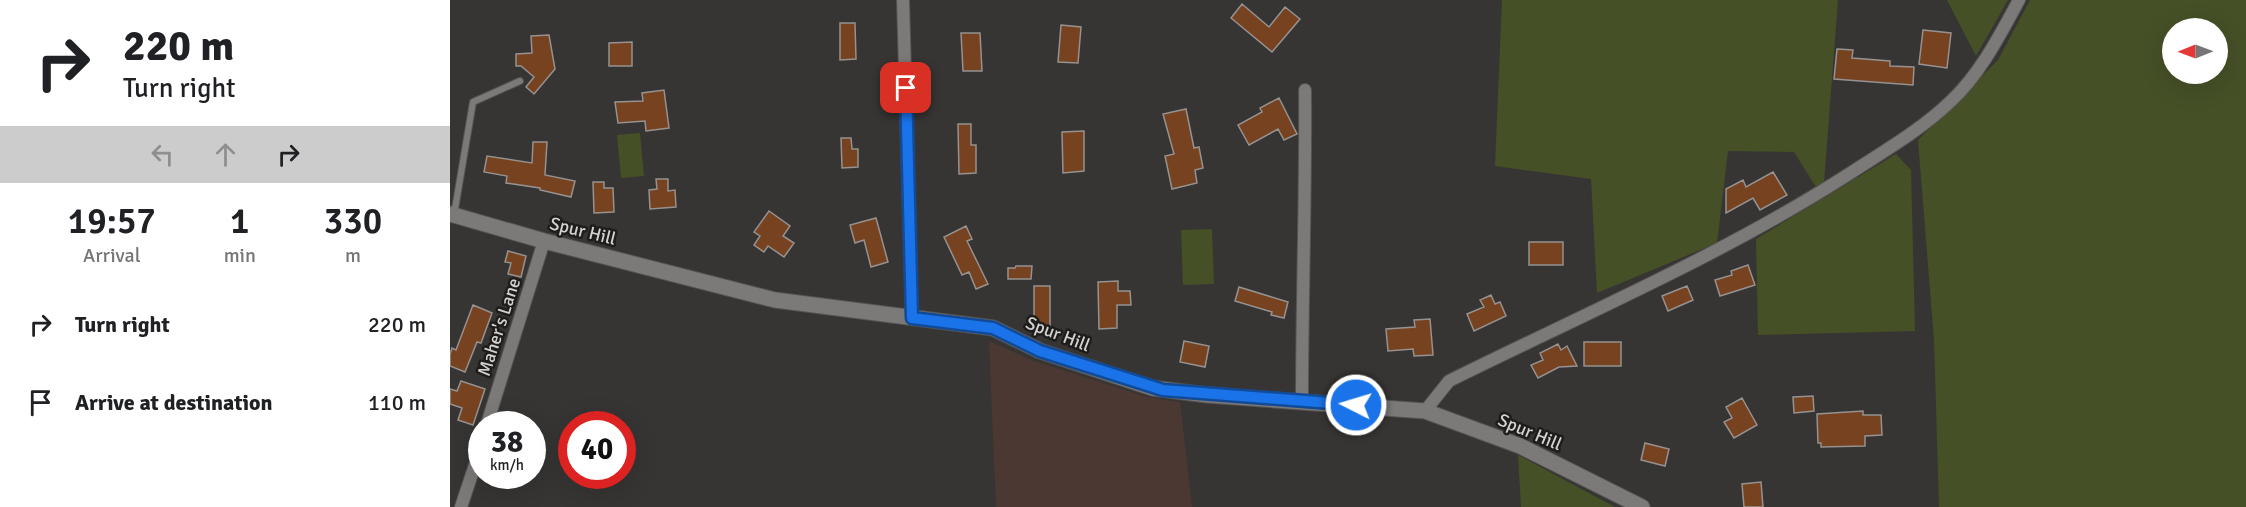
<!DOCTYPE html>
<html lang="en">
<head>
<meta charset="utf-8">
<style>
	:root { --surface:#fff; --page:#f6f6f6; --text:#202124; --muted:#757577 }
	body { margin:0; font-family:Signika,sans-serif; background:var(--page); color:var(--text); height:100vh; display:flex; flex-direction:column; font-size:22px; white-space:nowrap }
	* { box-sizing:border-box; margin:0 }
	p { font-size:20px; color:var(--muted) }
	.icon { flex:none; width:33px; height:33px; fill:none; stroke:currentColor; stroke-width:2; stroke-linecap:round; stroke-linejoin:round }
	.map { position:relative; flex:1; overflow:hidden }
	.side { display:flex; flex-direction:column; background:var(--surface); width:450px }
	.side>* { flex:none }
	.hud { background:#fff; color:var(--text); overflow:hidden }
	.needle { width:39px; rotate:269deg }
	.buttons { position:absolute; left:1712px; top:18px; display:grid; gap:12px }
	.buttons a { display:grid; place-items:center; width:66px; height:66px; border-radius:50%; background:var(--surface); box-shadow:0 6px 24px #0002; font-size:30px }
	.speed { position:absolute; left:18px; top:411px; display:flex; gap:12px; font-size:30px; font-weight:700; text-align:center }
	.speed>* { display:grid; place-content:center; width:78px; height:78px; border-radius:50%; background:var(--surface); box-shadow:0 6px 24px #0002; line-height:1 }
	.speed small { font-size:15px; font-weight:400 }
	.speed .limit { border:9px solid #d22; background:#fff; color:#111 }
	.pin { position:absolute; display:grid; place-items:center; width:51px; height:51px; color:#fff; margin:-26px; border-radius:12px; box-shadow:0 3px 9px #0006 }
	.me { position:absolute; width:66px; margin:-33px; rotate:275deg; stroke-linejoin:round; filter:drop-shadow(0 0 4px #0008) }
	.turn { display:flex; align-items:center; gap:21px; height:126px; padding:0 24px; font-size:27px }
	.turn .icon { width:78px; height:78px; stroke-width:2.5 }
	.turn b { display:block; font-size:42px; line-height:51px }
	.lanes { display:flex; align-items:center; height:57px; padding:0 24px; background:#0003; justify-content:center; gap:30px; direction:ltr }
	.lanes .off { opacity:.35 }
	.eta { display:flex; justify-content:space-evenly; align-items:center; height:102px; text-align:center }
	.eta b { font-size:36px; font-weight:600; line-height:42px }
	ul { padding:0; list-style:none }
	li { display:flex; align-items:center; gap:18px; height:78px; padding:0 24px }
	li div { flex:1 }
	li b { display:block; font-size:22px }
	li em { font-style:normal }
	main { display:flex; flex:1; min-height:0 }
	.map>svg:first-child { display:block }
	.industrial { fill:#4b3832 }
	.green { fill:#455027; fill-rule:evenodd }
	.building { fill:#76421f; stroke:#959291; stroke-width:1.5 }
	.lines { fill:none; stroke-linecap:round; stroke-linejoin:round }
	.service-casing { stroke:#555352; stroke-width:8 }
	.minor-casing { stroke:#555352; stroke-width:14 }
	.tertiary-casing { stroke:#555352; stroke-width:17 }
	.service { stroke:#7c7a78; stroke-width:6 }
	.minor { stroke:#7c7a78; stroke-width:12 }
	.tertiary { stroke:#7c7a78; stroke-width:15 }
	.route-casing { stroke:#114b97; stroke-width:15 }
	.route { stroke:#1a73e8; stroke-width:10 }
	.labels { text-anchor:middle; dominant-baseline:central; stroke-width:5; stroke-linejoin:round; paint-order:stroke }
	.street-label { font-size:18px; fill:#d3d2d1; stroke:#1e1d1c }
</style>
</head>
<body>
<main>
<section class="side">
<div class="hud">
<div class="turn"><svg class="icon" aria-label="right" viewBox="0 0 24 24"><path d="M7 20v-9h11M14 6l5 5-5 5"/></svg><div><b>220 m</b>Turn right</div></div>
<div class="lanes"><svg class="icon off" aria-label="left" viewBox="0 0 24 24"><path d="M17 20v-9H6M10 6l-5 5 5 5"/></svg><svg class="icon off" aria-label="ahead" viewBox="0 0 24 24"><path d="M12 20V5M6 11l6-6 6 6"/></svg><svg class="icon" aria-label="right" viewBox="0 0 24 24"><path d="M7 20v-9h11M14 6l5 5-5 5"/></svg></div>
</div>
<div class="eta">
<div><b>19:57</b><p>Arrival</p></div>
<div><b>1</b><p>min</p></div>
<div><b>330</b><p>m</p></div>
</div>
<ul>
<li><svg class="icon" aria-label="right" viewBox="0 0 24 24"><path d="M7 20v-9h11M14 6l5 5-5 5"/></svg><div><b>Turn right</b></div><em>220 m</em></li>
<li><svg class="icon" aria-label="arrive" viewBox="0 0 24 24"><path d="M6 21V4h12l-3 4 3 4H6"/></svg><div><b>Arrive at destination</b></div><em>110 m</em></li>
</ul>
</section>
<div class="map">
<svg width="1796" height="507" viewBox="0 0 1796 507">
	<rect width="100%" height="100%" fill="#373533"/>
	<path class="industrial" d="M539,341L584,361L697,397L730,402L742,507H546Z"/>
	<path class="green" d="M1052,0H1388L1374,182L1366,187L1344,152L1278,151L1267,243L1147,293L1141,179L1045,166Z
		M1497,0H1558L1526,56Z
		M1580,0H1796V507H1489L1484,340L1468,140L1548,60ZM1722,28H1767V74H1722Z
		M190,133L194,176L171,178L167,135Z
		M1446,154L1461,170L1465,331L1308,335L1306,239Z
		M762,229L764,284L733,285L731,230Z
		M1068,455L1165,507H1071Z"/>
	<path class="building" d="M792,4L819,27L835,7L850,19L822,52L781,18Z
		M390,23H405L406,59L390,60Z
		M611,25L631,27L628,63L608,62Z
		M1473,30L1501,33L1497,68L1469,64Z
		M511,33H530L532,71H513Z
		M99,35L105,69L84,94L76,87L84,77L71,66H66V54L82,53L81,36Z
		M182,42V66H159V43Z
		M1387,49L1403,50L1402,58L1440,61V66L1464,67L1463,85L1384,79Z
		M214,90L219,128L196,131L195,121L168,123L165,102L193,101L192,93Z
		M829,98L847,134L834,140L828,129L799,145L788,125L812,112L810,108Z
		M736,109L744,148L749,147L753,168L745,170L747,183L722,189L715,156L724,154L713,114Z
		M508,124H521V145H526V173L509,174Z
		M634,131V171L613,173L612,132Z
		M391,138H401L402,149H408V167L392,168Z
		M83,142H97L95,175L125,181L121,197L90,190V188L56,183L57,176L34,172L37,156L82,163Z
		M1323,172L1337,195L1310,210L1303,198L1276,213V189L1293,180L1296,187Z
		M206,179H218V191L225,190L226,207L200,209L199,190L207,189Z
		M143,182H154V188H163L164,212L144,213Z
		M319,211L340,226L333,236L344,243L334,257L318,246L314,252L304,245L310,236L304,232Z
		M426,218L438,262L421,267L414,240L405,243L400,225Z
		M516,226L522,239L517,241L538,284L526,289L519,272L512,275L494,237Z
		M1079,242H1113V265H1079Z
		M58,251L76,256L71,277L58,274L61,263L55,262Z
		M1298,265L1305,285L1270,296L1265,280L1282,275L1281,271Z
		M566,266H582L581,279H558V268H565Z
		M668,281V291H680L681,305H667V328L649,329L648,282Z
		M584,286H600V328H584Z
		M1237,286L1243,300L1218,311L1212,296Z
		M789,287L838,302L834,318L821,315L822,312L785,301Z
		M1041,295L1045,304L1050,302L1056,316L1024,331L1017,314L1034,307L1030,300Z
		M23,305L42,313L31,343L27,342L15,372L0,366V354L2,348L6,350Z
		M980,319L983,355L964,356L963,349L938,351L936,329L965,327L964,320Z
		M734,341L759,346L755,367L730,362Z
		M1134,342H1171V366H1134Z
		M1108,344L1111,350L1117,346L1127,366L1109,367L1088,378L1081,365L1093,360L1090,353Z
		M11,381L35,389L23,425L8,420L12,408L0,404V389L7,391Z
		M1363,396L1364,411L1344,413L1343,397Z
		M1292,398L1307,425L1284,438L1274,422L1282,418L1276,407Z
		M1413,411V415H1431L1432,435L1415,436V446L1371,447V443H1368L1367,414Z
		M1195,443L1219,449L1215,466L1191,460Z
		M1311,482L1313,507H1294L1292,484Z"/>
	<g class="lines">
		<g class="service-casing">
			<path id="service" d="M4,215L23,102L70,81"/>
		</g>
		<g class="minor-casing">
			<path id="minor" d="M453,0L462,318
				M852,401C852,297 856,194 855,90
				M975,411L999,381C1134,314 1275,254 1402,172C1436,150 1472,129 1501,101C1530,74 1550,35 1569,0
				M37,424L94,241
				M11,507L32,444"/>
		</g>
		<g class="tertiary-casing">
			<path id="tertiary" d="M0,214L94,241L325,300L543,328L590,351L702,388L757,395L975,411L1070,446L1192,507"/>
		</g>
		<use href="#service" class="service"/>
		<use href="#minor" class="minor"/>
		<use href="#tertiary" class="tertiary"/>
	</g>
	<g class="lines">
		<g class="route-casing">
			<path id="route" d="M456,88L462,318L543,328L590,351L713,390L906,405"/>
		</g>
		<use href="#route" class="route"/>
	</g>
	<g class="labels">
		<g class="street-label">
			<text transform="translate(133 231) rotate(14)">Spur Hill</text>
			<text transform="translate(49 327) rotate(-72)">Maher's Lane</text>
			<text transform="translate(608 334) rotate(21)">Spur Hill</text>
			<text transform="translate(1080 432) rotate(23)">Spur Hill</text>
		</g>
	</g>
</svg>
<div class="buttons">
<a><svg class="needle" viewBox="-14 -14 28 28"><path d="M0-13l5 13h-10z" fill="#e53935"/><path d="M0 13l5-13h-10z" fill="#757577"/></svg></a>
</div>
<div class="speed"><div>38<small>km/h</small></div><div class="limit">40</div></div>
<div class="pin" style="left:456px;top:88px;background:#d93025"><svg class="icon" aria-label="arrive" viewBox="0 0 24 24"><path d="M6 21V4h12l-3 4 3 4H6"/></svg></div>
<svg class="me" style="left:906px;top:405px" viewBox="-20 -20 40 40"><circle r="17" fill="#1a73e8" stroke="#fff" stroke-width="3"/><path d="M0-11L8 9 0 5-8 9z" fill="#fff"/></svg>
</div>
</main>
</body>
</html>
